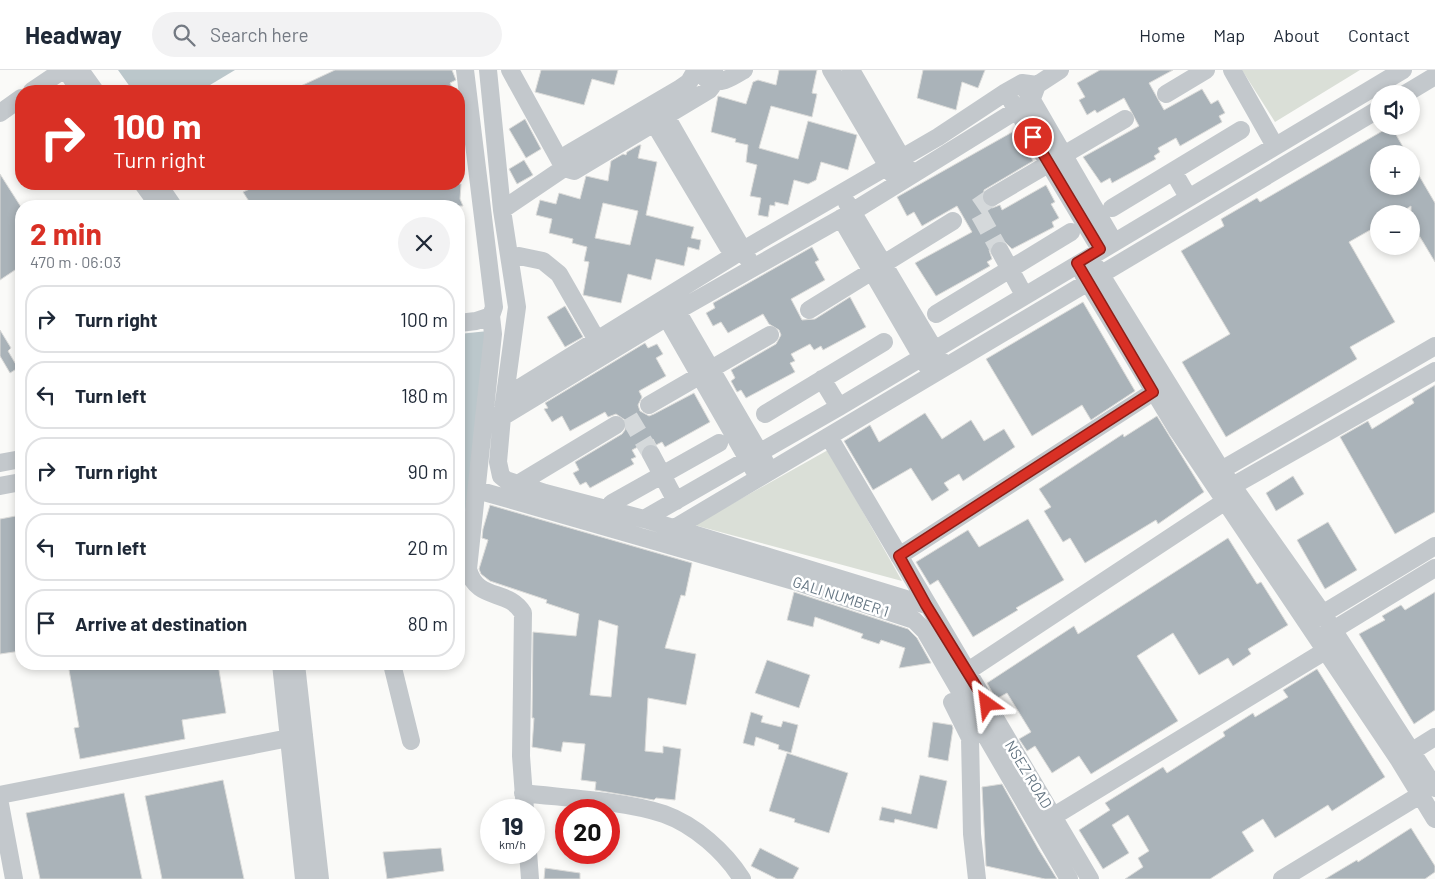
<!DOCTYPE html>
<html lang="en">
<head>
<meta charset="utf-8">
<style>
	:root { --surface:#fff; --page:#f2f2f3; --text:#1f2937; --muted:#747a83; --line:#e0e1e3; --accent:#d93025 }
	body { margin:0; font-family:Barlow,sans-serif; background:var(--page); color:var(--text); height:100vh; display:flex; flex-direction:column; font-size:19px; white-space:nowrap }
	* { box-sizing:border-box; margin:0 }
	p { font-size:16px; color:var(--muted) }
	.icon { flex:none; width:28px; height:28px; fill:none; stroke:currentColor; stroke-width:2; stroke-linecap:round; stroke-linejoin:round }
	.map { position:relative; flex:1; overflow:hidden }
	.drawer { position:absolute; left:15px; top:130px; width:450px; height:470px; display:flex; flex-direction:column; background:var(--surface); border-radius:20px; box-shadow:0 2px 8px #0003 }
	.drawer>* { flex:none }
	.guide { position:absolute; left:15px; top:15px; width:450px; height:105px; border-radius:20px; box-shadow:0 2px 8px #0003; background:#d93025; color:#fff; overflow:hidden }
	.fabs { position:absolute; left:1370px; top:15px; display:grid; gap:10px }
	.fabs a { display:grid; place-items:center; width:50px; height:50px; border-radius:50%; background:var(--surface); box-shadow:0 2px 8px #0003; font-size:25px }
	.speed { position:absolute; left:480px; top:729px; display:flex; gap:10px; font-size:25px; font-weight:700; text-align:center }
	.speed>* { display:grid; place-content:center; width:65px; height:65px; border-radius:50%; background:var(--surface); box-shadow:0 2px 8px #0003; line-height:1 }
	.speed small { font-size:12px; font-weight:400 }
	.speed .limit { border:8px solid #d22; background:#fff; color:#111 }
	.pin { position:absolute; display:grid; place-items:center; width:42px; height:42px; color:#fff; margin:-21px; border:2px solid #fff; border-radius:50%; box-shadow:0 1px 5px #0007 }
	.me { position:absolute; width:55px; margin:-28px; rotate:329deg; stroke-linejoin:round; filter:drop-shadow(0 0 4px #0008) }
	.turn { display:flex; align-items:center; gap:18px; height:105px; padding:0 15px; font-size:22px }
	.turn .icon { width:65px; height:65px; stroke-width:2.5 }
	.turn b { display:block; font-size:35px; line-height:42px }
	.round { display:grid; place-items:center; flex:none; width:52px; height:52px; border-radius:26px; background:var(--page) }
	.summary { display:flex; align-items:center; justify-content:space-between; height:85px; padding:0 15px }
	h1 { font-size:30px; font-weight:700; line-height:38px; color:var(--accent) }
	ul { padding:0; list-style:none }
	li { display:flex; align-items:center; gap:15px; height:68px; margin:0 10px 8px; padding:0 5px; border:2px solid var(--line); border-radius:20px }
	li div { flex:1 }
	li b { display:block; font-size:19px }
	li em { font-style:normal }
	header { display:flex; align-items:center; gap:30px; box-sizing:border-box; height:70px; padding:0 25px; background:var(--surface); border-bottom:1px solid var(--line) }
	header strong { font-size:24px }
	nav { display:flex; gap:28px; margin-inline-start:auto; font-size:18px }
	.search { width:350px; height:45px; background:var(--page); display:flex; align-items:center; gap:12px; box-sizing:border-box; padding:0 18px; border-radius:28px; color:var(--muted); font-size:19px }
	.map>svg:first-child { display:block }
	.green { fill:#dadfd7 }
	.water { fill:#bbc7cb }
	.building { fill:#aab3b9; stroke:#dcdcda; fill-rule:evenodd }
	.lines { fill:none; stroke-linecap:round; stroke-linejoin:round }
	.minor-tunnel { stroke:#d5d9db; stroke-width:18; stroke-dasharray:18 9; stroke-linecap:butt }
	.minor { stroke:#c3c8cc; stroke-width:18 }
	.route-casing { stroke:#8d1f18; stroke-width:12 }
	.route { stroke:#d93025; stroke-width:9 }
	.labels { text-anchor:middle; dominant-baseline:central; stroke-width:5; stroke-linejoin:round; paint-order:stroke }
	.street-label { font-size:15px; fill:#657683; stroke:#fff }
</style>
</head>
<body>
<header>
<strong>Headway</strong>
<div class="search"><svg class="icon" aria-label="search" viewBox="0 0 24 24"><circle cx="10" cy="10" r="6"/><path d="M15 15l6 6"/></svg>Search here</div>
<nav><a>Home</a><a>Map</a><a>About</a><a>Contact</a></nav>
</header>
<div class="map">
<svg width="1435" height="809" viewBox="0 0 1435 809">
	<rect width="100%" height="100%" fill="#fafaf8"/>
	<path class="green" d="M1242,0H1360L1275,52Z
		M828,380L902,511L694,455Z"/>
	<path class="water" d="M118,0H235L200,21H133Z
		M488,261L459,494V495V264Z"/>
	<path class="building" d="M335,0H452L456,10L450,13L454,21H290Z
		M541,0H618L614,15L592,9L584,35L535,22Z
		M779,0H817L812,23L817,24L812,47L771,36L759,78L798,89L808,51L857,65L848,100L821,92L816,110L808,114L794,110L788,135L775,132V136L770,135L768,147L758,145L761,128L750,126L757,95L746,92L748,75L735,72L736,69L711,62L718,26L746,34L753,12L758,10L776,15Z
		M923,0H985L978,18L962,12L956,40L917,28Z
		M1100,0H1173L1149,13L1164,40L1202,19L1211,34L1218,30L1225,43L1219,46L1222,52L1180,76L1176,68L1158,78L1160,82L1154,86L1156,89L1112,113L1110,108L1101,113L1083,87L1139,56L1124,28L1097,43L1095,40L1087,45L1079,30L1085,27L1077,13Z
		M525,49L541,79L526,88L509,59Z
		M1391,56L1407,84H1379V116H1411V92L1435,133V192L1411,152V136L1398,144H1379V155L1349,172L1395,252L1350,277L1357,289L1226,367L1182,292L1230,264L1181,181L1224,156L1221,149L1257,128L1260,132Z
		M1016,60L1033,91L984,120L983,132L992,138L1000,135L1002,140L1046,115L1055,132L1051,134L1059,148L1052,152L1054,157L1012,179L1005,172H995L989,180L992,189L987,192L990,196L936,226L915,193L972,162L957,136L922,156L914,142L907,146L897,127Z
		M639,75H641L638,88L657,92L646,145L694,157L691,168L701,170L699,180L688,177L684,196L656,189L651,210L628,204L621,233L583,225L589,192L584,191L587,177L572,173L573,169L549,163L552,149L536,145L540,130L556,134L559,123L580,129L586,106L608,111L611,91L623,84L626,85L627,82ZM603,133L638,141L630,175L595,168Z
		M524,90L533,105L517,114L509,99Z
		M0,104L21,137V196L0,210Z
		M261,114H461L460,129L463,136H252L243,122Z
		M812,177L819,190L815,192L825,210L791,229L802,250L815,249L850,227L866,257L823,280L821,276L814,280L810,274L791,284L795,291L790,293L795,302L746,328L741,320L737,322L731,311L735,308L731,300L776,274L781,265L779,260L769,254L763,244L728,263L721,252L713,256L706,243L715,238L713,233Z
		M1083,232L1135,321L1091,350L1082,335L1032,366L986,289Z
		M565,236L583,267L565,277L547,247Z
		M0,260L11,278L8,281L18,298L10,303L0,286Z
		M645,273L648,278L657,274L663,284L656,288L666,306L639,321L642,327L638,335L640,341L649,346L654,344L694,323L710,352L665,377L662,372L656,375L653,369L632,380L636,387L631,389L634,394L590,418L586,412L580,415L573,403L579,400L575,392L622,364L625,360V350L616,344L608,347L605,342L570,361L562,346L552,352L544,339L548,338L545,333Z
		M1435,315V442L1395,464L1340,367L1368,351L1372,359L1414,333L1412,329Z
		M925,343L942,369L971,350L984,371L1004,359L1015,377L963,411L959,404L944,413L949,420L932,431L911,398L873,420L844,371L870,355L879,372Z
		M1157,346L1204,422L1158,454L1156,450L1085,493L1070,468L1063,472L1044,441L1051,437L1039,419L1123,364L1124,367Z
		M1293,406L1304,424L1276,441L1266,423Z
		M490,435L692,493L685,526L681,525L665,578L696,584L686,635L648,628L645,681L663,683V676L681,679L675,730L656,728L654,730L595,720L596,712L581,710L585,674L563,672L561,682L532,677L534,648H532L533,562L576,566L579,544L546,533L547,530L490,511L481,504L479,499L488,470L482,468L483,459ZM599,550L618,556L611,627L590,625Z
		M21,445V581L0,584V449Z
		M1028,449L1064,510L1016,538L1018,540L973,567L938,510L930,515L916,492L968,460L979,477Z
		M1328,452L1357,500L1325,519L1297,470Z
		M1228,468L1257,514L1261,512L1288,555L1248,579L1251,584L1233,596L1228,588L1199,605L1173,563L1137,586L1178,651L1091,704L1079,686L1052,703L1035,676L1027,681L1019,669L1031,662L1007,623L996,629L987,613L1074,556L1078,564Z
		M794,522L908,559L917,568L931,593L899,598L905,578L881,570L879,574L861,568L863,564L815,547L813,557L787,550Z
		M1435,522V640L1414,654L1359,564L1385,550L1382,546L1401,535L1405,540Z
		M767,590L810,605L799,638L755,623Z
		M68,594H218L226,643L182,650L185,669L80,689L74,658L79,657Z
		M1317,599L1385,707L1332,741L1328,735L1275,768L1263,749L1242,762L1254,781L1210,809H1125L1143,797L1138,788L1149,781L1128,745L1112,755L1129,783L1103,799L1079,760L1110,740L1105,733L1163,697L1167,703L1225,666L1223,662L1253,643L1255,647L1288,627L1283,620Z
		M751,642L763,646L761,652L781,657L783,651L798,655L791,683L778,679L779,675L756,667L754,676L743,673Z
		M933,652L952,655L953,658L948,691L928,687Z
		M787,683L848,703L829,763L794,752L795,749L769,741Z
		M920,705L947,711L937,759L895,749L894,753L879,750L882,737L911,744Z
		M223,710L244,809H162L145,726Z
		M1002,714L1039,780L1057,809H1045L986,796L982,717Z
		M124,723L142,809H40L26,743Z
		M1411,758L1435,796V802L1425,809H1325L1357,790L1358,792Z
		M441,778L444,801L387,809L383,782Z
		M760,778L799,798L793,809H777L751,796Z
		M545,798L580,803V809H544Z"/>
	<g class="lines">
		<path class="minor-tunnel" d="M992,127L976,138L1000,181
			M629,347L651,384"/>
		<path class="minor" d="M66,0L80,21
			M80,0L95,21
			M488,0L502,140L517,237L502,347L498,392L501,406L506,410L545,423L644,449L926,535
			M510,0L564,98L574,101L709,20L715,12L714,0
			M831,0L893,105
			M851,0L907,97
			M1232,0L1275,76
			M706,9C721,15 731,8 744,0
			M1026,20L1114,172
			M32,21L63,0
			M1166,24L1206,0
			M1405,24L1435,6
			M1012,32L1100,179
			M660,36L748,189
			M0,43L21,28
			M648,43L728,177
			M1173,101L1188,127
			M143,114L159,136
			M158,114L173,136
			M992,127L1125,49
			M847,133L940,289
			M1112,138L1241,60
			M502,140L564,98L568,84L679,19L689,12L696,0
			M841,148L927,296
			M1000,181L1024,225
			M519,186L543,191L559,204L602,279
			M1096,197L1222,401L1323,544L1435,718
			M1083,204L1178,361L1399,690L1435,749
			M809,240L953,151
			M677,241L765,392
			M936,244L1071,162
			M491,246L493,264L468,499C477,532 508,518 523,543L521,686L525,740
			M667,248L754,400
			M459,253L476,251L491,246L494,237L465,0
			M822,309L839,337
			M505,327L733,186L938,67L1006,22L1022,13L1037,15L1060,0
			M649,335L770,265
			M765,344L884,272
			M502,347L677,241L852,142L1017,40L1031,31L1037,15
			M829,367L1090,809
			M651,384L676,431
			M0,393L21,389
			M1211,406L1435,276
			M518,414L616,355
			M0,416L21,412
			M477,420L794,511L914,550L925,561L1069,809
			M1222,422L1435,301
			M612,433L719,373
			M644,449L839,337L1403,0
			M673,459L1379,39
			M899,486L1153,322
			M1314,549L1435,476
			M1325,565L1435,498
			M281,594L304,809
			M296,594L320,809
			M392,594L411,671
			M968,601L1224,432
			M952,632L970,668L972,764L977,809
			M1403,687L1435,667
			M523,723C565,728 626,731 664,744C695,755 725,782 742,809
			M0,725L304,665
			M0,734L14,809
			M1054,746L1325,581
			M528,782L530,809
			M1282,809L1420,725"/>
	</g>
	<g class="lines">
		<g class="route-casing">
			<path id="route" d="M987,634L926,535L899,486L1153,322L1077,193L1100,179L1033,67"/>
		</g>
		<use href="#route" class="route"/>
	</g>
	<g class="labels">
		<g class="street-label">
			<text transform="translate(841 526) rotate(18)">GALI NUMBER 1</text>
			<text transform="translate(1029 704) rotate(59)">NSEZ ROAD</text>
		</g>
	</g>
</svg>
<div class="fabs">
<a><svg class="icon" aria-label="sound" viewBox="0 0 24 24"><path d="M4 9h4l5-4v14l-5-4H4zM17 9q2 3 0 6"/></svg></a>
<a>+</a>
<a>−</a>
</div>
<div class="speed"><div>19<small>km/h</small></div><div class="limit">20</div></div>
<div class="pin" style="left:1033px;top:67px;background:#d93025"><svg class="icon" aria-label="arrive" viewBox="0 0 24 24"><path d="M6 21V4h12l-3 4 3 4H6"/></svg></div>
<svg class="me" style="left:987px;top:634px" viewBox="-20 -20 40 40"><path d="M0-17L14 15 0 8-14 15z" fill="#d93025" stroke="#fff" stroke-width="4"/></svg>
<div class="guide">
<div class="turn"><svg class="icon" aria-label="right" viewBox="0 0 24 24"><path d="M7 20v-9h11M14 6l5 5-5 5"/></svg><div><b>100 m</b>Turn right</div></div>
</div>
<section class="drawer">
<div class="summary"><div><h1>2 min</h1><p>470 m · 06:03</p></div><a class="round"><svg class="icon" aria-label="close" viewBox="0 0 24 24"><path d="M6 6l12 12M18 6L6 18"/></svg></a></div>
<ul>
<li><svg class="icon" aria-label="right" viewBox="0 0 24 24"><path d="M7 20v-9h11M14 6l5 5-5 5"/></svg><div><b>Turn right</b></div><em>100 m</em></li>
<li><svg class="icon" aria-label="left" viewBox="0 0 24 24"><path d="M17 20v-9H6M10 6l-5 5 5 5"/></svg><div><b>Turn left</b></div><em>180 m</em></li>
<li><svg class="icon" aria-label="right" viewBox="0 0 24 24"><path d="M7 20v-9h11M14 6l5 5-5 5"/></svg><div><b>Turn right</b></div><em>90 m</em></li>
<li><svg class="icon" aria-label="left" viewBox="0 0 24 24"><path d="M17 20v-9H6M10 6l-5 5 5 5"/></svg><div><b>Turn left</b></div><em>20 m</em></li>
<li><svg class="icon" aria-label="arrive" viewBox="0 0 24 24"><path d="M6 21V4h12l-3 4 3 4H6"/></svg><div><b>Arrive at destination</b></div><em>80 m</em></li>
</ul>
</section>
</div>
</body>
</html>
